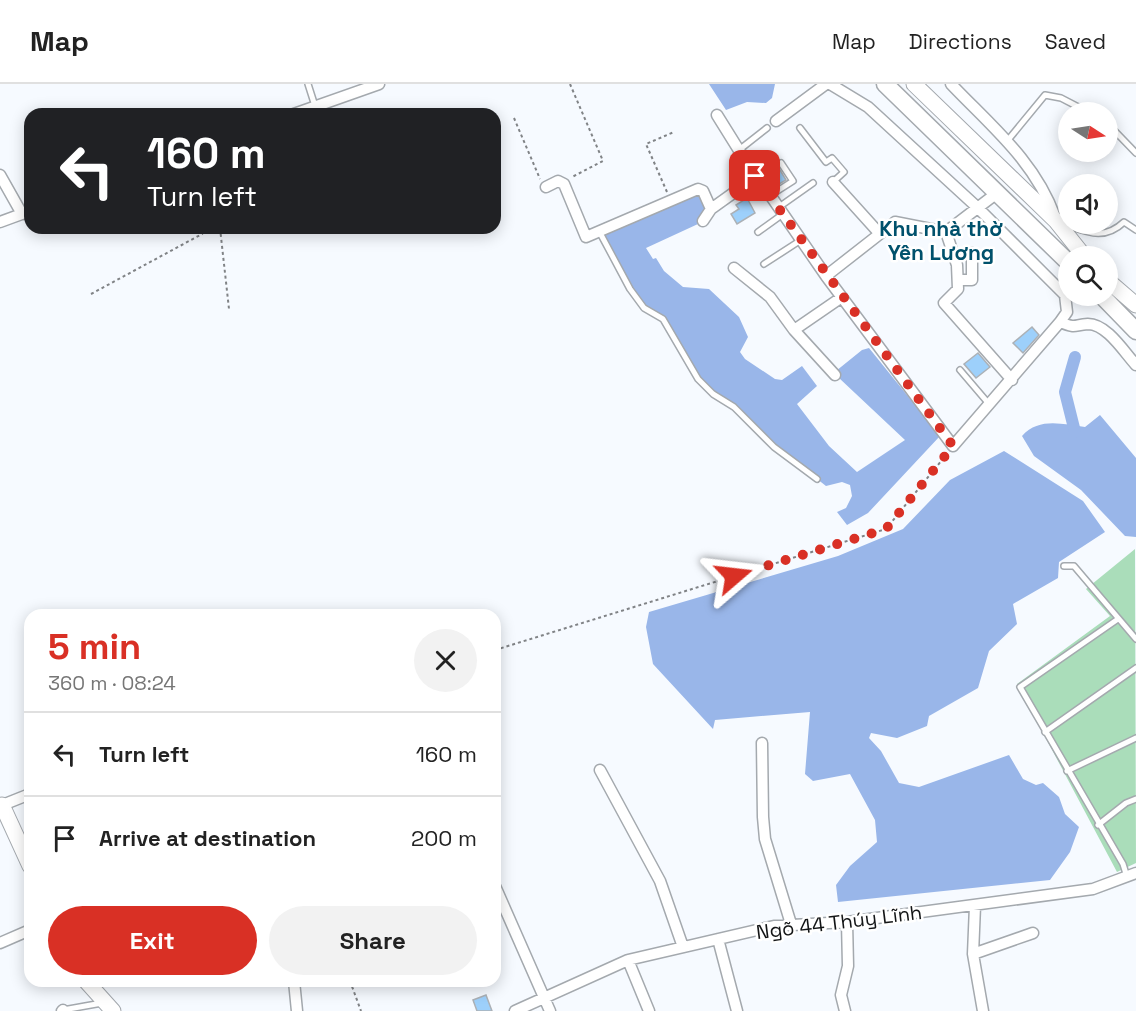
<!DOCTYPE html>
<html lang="en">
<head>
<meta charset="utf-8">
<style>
	:root { --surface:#fff; --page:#f2f2f2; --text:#222; --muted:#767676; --line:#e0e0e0; --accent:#d93025 }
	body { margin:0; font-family:"Space Grotesk",sans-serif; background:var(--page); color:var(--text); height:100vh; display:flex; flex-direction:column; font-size:22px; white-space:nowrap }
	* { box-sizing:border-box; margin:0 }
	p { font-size:20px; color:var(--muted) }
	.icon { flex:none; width:33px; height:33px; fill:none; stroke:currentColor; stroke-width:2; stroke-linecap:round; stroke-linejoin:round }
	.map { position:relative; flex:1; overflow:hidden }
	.sheet { position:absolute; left:24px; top:525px; width:477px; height:378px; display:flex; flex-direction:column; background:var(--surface); border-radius:18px; box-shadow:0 3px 15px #0003 }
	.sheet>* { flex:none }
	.top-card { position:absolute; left:24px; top:24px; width:477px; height:126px; border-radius:18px; box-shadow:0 3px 15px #0003; background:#202124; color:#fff; overflow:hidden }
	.needle { width:39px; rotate:102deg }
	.tools { position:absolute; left:1058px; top:18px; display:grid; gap:12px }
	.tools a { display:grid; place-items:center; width:60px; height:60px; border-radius:50%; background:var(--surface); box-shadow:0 3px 15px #0003; font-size:30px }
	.pin { position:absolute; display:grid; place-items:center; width:51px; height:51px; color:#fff; margin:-26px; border-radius:12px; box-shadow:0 3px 9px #0006 }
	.me { position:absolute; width:66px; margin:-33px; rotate:73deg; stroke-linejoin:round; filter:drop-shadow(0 0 4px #0008) }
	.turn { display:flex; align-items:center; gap:21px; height:126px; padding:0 24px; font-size:27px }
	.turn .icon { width:78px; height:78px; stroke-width:2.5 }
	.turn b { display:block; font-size:42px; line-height:51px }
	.round { display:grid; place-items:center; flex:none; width:63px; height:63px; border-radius:32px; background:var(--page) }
	.summary { display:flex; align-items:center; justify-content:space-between; height:102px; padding:0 24px }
	h1 { font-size:36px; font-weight:700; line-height:45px; color:var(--accent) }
	.primary-button { display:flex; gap:12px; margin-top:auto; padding:12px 24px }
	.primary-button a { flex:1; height:69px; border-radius:36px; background:var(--accent); color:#fff; font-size:24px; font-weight:700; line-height:69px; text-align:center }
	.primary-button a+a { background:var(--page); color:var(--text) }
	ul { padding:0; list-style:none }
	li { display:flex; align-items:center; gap:18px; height:84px; padding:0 24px; border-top:2px solid var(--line) }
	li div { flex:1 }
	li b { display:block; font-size:22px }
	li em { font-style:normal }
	header { display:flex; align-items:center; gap:36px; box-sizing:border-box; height:84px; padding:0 30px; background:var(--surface); border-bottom:2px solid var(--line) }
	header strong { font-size:28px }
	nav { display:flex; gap:33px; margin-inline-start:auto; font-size:21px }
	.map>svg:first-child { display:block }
	.green { fill:#aaddba }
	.water { fill:#99b6e9 }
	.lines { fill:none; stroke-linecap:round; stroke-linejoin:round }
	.canal { stroke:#99b6e9; stroke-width:12 }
	.building { fill:#9dd0fb; stroke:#acb1b6; stroke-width:1.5 }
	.lane-casing { stroke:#a4a9ae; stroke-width:8 }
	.street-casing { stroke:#a4a9ae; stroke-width:13 }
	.secondary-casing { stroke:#a4a9ae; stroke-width:17 }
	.primary-casing { stroke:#a4a9ae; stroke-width:19 }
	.path { stroke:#808386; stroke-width:2; stroke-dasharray:3 3; stroke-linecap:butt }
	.lane { stroke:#fff; stroke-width:5 }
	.street { stroke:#fff; stroke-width:10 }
	.secondary { stroke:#fff; stroke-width:15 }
	.primary { stroke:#fff; stroke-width:16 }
	.route { stroke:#d93025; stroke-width:10; stroke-dasharray:0 18 }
	.labels { text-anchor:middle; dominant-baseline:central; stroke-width:5; stroke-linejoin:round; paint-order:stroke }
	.street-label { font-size:20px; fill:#131516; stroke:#fff }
	.neighbourhood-label { font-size:21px; font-weight:bold; fill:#00516c; stroke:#fff }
</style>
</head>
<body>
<header>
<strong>Map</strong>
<nav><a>Map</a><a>Directions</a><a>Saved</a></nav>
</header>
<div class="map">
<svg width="1136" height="927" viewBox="0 0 1136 927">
	<rect width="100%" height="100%" fill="#f6faff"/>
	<path class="green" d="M1135,465L1136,779L1117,788L1017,600L1110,532L1086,505Z"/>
	<path class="water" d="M709,0H775L772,14L766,19L747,18L726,26Z
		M693,110L702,114L705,124L698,140L646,164L653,175L656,174L664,187L683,203L709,205L739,233L748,253L740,268L745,275L775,295L782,296L802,282L817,302L797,320L829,362L857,388L905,356L839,294L836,287L862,266L869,264L940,352L868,429L847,441L837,428L846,424L852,412L850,401L842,398L826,402L774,361L736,321L713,308L699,293L666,234L643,221L604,153L606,147Z
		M1100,331L1136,374V453L1125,452L1081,406L1034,372L1022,352C1039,333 1062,340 1085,343Z
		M1004,367L1083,417L1105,448L1059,478L1058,494L1013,520L1017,540L989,567L978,604L929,632L927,642L897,654L871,649L869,654L881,667L899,699L919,703L1009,671L1023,695L1036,701L1043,699L1059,713L1065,730L1079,743L1070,768L1050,796L838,818L836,801L850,782L877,758L875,736L850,690L813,697L805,690L810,628L715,636L713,645L653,580L646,543L649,528L838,472L903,445L950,396Z"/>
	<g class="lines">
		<path class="canal" d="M1075,348L1065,308L1075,273"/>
	</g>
	<path class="building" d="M780,86L786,96L774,103L767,93Z
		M747,114L755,129L737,140L731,130L739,125L736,121Z
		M1032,243L1039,251L1023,269L1013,259Z
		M978,269L990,283L976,294L964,280Z
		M486,911L492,927H477L473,916Z"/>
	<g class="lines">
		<g class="lane-casing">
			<path id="lane" d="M308,0L315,22
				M1107,39L1136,69
				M800,44L826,78L832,74L844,88L833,98
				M1008,56L1045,11L1061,14L1088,28
				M739,66L767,44
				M771,111L793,97L781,79
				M779,123L813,99
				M1063,140C1087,148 1104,157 1124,138L1136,146
				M599,147L630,205L644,224L663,235L698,295L713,310L734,323L774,363L817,395
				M758,148L783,130
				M764,180L801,156
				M960,286L989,320
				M1064,482H1074L1136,555
				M1118,535L1020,603L1123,780L1127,793
				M1045,648L1136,584
				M1067,687L1136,654
				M1098,741L1126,719L1136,715
				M63,926L102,919"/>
		</g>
		<g class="street-casing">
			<path id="street" d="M951,0C991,42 1035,77 1055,133
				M294,30L379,0
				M717,31L755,92
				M776,37L826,0
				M0,91L22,130
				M833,98L879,149
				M546,103L558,97L564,100L586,153L698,105L703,107L711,125
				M703,137L711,125L757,92L826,192L953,362L1060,238L1067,228L1065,211L978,124L868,23L830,0
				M0,138L30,127
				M946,148L957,181L958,205L944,219L1012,296
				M734,184L770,213L794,246L835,291
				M826,192L895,138L946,148L997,109
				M958,196H972V169
				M1060,238C1077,245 1073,241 1088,240C1107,240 1124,268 1136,281
				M794,246L842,213
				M762,659L763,733L765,755L791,840
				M600,686L660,797L683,863
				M0,722L30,710
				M495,802L550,927
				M975,822L973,870L983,927
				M718,855L737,927
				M0,859L30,846
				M973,870L1033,849
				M628,876L649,927
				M294,897L297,927
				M62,927L63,926
				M515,927L628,876L774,842L847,838L1093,805L1136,789
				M845,927L841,911L848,882L847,838"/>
		</g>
		<g class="secondary-casing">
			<path id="secondary" d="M914,0L1056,137L1084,172
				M1107,196L1136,221
				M2,721L30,782
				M86,897L113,927"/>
		</g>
		<g class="primary-casing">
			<path id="primary" d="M885,0L1068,178
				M1102,212L1136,247"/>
		</g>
		<path class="path" d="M570,0L603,77L572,93
			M514,34L540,95
			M667,108L646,60L674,48
			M220,144L229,225
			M91,210L202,150L207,144
			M495,566L886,445L946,371
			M350,897L361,927"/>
		<use href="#lane" class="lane"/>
		<use href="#street" class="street"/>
		<use href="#secondary" class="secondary"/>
		<use href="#primary" class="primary"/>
	</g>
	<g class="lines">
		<path class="route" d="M734,492L886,445L953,362L755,92"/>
	</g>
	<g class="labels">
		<g class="street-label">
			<text transform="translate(839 838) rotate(-7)">Ngõ 44 Thúy Lĩnh</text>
		</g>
		<g class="neighbourhood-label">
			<text x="941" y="144">Khu nhà thờ<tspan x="941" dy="24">Yên Lương</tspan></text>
		</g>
	</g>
</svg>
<div class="tools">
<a><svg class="needle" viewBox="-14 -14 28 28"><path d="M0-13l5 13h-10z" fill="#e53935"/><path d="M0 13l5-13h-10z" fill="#767676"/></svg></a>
<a><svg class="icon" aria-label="sound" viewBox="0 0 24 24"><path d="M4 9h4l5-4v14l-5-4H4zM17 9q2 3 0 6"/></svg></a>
<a><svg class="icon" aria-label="search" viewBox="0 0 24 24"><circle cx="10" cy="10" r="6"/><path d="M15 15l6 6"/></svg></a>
</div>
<div class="pin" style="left:755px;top:92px;background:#d93025"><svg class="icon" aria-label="arrive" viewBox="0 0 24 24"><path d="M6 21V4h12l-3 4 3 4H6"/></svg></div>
<svg class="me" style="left:734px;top:492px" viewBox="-20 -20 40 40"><path d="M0-17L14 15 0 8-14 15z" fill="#d93025" stroke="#fff" stroke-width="4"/></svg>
<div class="top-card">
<div class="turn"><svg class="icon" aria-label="left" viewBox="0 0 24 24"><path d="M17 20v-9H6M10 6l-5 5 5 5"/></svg><div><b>160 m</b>Turn left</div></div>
</div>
<section class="sheet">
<div class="summary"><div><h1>5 min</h1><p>360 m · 08:24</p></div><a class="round"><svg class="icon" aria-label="close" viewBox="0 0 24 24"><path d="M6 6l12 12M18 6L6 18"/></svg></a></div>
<ul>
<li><svg class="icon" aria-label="left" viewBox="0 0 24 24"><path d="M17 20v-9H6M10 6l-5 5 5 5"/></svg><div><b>Turn left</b></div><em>160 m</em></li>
<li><svg class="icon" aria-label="arrive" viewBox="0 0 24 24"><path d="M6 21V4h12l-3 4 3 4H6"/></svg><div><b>Arrive at destination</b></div><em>200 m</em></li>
</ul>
<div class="primary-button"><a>Exit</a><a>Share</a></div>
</section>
</div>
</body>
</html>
